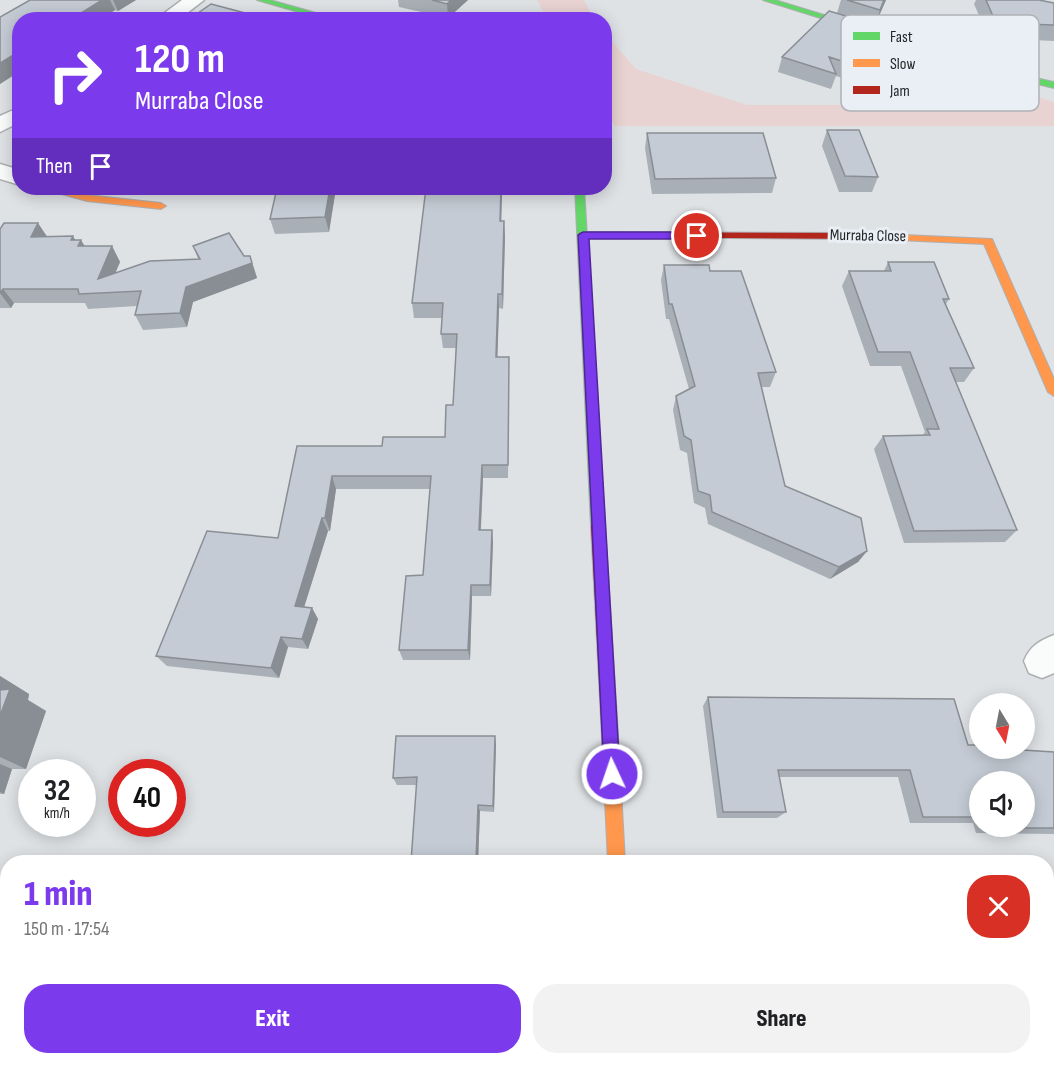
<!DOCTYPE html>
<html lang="en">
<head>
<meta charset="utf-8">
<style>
	:root { --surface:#fff; --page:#f2f2f2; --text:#202124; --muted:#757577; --accent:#7c3aed }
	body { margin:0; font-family:"Sofia Sans Condensed",sans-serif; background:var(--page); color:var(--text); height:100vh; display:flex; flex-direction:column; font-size:22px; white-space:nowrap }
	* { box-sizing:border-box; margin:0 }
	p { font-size:20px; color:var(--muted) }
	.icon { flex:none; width:33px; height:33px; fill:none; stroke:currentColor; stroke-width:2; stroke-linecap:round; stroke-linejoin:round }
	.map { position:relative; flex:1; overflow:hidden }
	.sheet { position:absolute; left:0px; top:855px; width:1054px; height:210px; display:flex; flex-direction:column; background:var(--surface); border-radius:24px 24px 0 0; box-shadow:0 3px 15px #0003 }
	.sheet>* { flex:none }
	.hud { position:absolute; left:12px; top:12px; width:600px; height:183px; border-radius:24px; box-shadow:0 3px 15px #0003; background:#7c3aed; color:#fff; overflow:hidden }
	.needle { width:39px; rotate:170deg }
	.fabs { position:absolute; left:969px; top:693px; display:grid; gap:12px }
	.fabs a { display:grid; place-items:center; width:66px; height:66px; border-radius:50%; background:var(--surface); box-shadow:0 3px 15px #0003; font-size:30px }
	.speed { position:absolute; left:18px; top:759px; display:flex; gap:12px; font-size:30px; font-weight:700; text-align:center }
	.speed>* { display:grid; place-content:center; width:78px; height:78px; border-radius:50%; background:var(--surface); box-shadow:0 3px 15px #0003; line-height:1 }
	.speed small { font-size:15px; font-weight:400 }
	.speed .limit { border:9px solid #d22; background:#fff; color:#111 }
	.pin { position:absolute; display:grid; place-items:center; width:51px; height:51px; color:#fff; margin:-26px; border:3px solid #fff; border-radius:50%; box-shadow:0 2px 6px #0007 }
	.me { position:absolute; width:66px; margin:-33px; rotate:357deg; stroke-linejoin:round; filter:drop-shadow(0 0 4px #0008) }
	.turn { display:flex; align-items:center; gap:21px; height:126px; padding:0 24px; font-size:27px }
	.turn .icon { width:78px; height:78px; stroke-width:2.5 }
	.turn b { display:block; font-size:42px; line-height:51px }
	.then { display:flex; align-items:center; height:57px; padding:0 24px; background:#0003; gap:12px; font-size:22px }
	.round { display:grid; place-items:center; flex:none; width:63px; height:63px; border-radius:24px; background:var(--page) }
	.head { display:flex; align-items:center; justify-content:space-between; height:102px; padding:0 24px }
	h1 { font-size:36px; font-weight:800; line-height:45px; color:var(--accent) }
	.primary-button { display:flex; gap:12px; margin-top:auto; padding:12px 24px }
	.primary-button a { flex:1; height:69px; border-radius:24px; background:var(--accent); color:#fff; font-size:24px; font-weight:800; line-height:69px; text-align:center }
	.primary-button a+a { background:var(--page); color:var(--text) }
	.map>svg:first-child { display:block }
	.green { fill:#e8d3d2 }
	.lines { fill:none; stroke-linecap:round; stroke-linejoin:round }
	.street-casing { stroke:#adafb1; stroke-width:3 }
	.fast-casing { stroke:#adafb1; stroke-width:2 }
	.slow-casing { stroke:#adafb1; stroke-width:2 }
	.jam-casing { stroke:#adafb1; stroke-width:2 }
	.street { fill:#fafbfb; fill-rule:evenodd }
	.fast { fill:#63d668; fill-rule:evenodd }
	.slow { fill:#ff974d; fill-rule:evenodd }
	.jam { fill:#b3261e; fill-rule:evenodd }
	.wall { fill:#a9afb6; fill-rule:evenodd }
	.shaded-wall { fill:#898e94 }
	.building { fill:#c4cbd4; stroke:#898e94; stroke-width:1.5 }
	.route { fill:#7c3aed; stroke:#51269a; stroke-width:1.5 }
	.labels { text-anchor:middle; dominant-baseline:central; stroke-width:6; stroke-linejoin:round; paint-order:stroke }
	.far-street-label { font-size:16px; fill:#232527; stroke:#eaeff5 }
	.key { fill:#eaeff5; stroke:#aeb2b7; stroke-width:1.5 }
	.key-label { font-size:16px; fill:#232527 }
</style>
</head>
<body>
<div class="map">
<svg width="1054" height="1065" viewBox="0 0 1054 1065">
	<rect width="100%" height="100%" fill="#dfe2e5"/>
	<path class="green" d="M537,0H584L594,19H547Z
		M605,33L636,69L747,105H950L972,77L1054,102V126H615L605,112Z"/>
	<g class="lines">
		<g class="street-casing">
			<path id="street" d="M182,0H204L178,20H155Z
				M20,107V122L0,132V116Z
				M0,164L20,170V185L0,179Z
				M1054,635V673L1042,678L1029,673L1024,661C1030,646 1039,641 1054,635Z
				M603,1058H650L651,1065H603Z"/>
		</g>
		<g class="fast-casing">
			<path id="fast" d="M257,0H270L341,20H326Z
				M763,0H775L1017,74L1054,82V88L1012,78Z
				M575,188H584L605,526L603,530H593L591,526Z"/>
		</g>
		<g class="slow-casing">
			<path id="slow" d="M46,188H59L87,195L161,203L166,206L161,209L87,201L47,190Z
				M859,233L992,239L1054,379V396L1048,392L984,244L855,238L854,236Z
				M609,710L615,713L617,718L625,862H608L601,718L603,713Z"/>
		</g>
		<g class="jam-casing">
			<path id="jam" d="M583,232L859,233L864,236L859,239L579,237V233Z
				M598,520L603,522L605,526L617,718L615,723L609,726L603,723L601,718L591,526L593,522Z"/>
		</g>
		<use href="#street" class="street"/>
		<use href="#fast" class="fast"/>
		<use href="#slow" class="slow"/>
		<use href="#jam" class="jam"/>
	</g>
	<path class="wall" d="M30,0H136L118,11L115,10L100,20H20V71L0,84V17Z
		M398,0H468L448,18L399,7Z
		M841,0H886L875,25L837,13Z
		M976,0H1039L1054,3V41L989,38L974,4Z
		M868,39L941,79L921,103L836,76L831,89L778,72L782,57Z
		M827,130L878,177L872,192H839L822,146Z
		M647,133L776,178L772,193L652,194L645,148Z
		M336,188L329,232L275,234L270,219Z
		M426,188H502L501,221L505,236L503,309L499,308L497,357H509L508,478H483L481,530L493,542L491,596H472L470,660H403L399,650L423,575L430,489H336L330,531H328L304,607L312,608L318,619L308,649L288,647L279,678L167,666L156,656L278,538L297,446H382L445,437L453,405L456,348H443L441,334L442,318H414L412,303Z
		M0,229L75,240L85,246H112L120,262L115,273L198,259L193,246L244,256H250L257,278L193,302L187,327L143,330L135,315L137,306L88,309L85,303H14L11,308H0Z
		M888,262L949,299L946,304L974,368L964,382H956L1017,530L1005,542L904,543L874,449L883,436H922L925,432L901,366H870L842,286L849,271H884Z
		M664,265L710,271L776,372L770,387H762L785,486L867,551L858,562L830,579L708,524L705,508L694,503L687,453L680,450L673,410L676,396L689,389L669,319H666L661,280Z
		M0,676L29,694L28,700L46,711L26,769H12L4,794H0Z
		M708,697L968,745L1054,752V834L976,833L973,823H910L898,777H779L786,812L777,818H717L703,706ZM980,782L1024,826H980Z
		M496,744L494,812L480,811L478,862H411L417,785H397L393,778Z
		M822,858L906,862H813Z
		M811,1058H922L924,1065H812Z"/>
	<path class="shaded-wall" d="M102,0H110L115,10L100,20H70Z
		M113,0H136L118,11Z
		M451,0H468L448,18L447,4Z
		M884,0H886L875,25L880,10Z
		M20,51V71L0,84V63Z
		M948,63L941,79L921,103L928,88Z
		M330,188H336L329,232L325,217Z
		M501,188H502L501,236L500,221Z
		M504,221L505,236L503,309L502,294Z
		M38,223L48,238L31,237Z
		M73,236L78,245L81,240L90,255L71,240Z
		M112,246L120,262L107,293L98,279Z
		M250,256L257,278L193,302L187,327L180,313L186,287Z
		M3,289L14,303L11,308L0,293Z
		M498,294L499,308L497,372L496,357Z
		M482,465L483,478L480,542L479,530Z
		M332,476L336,489L330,531L325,518Z
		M322,518L328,531L301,617L295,606Z
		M492,530L493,542L491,596L490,585Z
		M867,551L858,562L830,579L839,567Z
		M471,585L472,596L470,660L468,650Z
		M312,608L318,619L308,649L302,639Z
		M281,637L288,647L279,678L271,668Z
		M0,676L29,694L28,700L46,711L26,769L0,757Z
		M495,736L496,744L494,812L493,806Z
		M0,764L12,769L4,794L0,792Z
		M478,805L480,811L478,862H476Z
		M100,1058H116L114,1065H98Z
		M440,1058H443V1065H439Z"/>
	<path class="building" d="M30,0H102L70,20H20V51L0,63V17Z
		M432,0H451L447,4Z
		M847,0H884L880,10Z
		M986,0H1039L1054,3V25L996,23Z
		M211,4L264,18L266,16L278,20H188Z
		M829,11L873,24L867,38L948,63L928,88L829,57L836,74L782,57Z
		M827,130H859L878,177L845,176Z
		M647,133H763L776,178L655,179Z
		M277,188H330L325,217L270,219Z
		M426,188H501L500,221H504L502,294H498L496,357H509L508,465H482L479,530H492L490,585H471L468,650H399L406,576L423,575L431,476H332L325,518H322L295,606L312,608L302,639L281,637L271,668L156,656L207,531L278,538L297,446H382L383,437H445L446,405H453L457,334H441L443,303H412Z
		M4,223H38L31,237L73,236L71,240H81L78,246H112L98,279L150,261L200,259L193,246L229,233L244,256H250L252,263L186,287L180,313L135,315L141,291L79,294L78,289H3L0,293V229Z
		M888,262H934L949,299H943L974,368H950L1017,530L914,531L883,436L930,435L927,429H939L910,352H878L849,271H891Z
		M664,265H709L710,271H741L776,372L758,373L785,486L861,518L867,551L839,567L712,512L710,495L698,491L691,440L684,436L676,396L695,386L672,304H669Z
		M10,689L0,716V690Z
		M708,697L954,699L968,745H980V748H1023V750L1054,752V828H991L990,826H1024V782H980V817H923L910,770H778L786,812H723Z
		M396,736H495L493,806L478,805L476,862H411L417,777L393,778Z
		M905,857L906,862H823L822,858Z
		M26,1058H100L98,1065H24Z
		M346,1058H440L439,1065H345Z
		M821,1058H922L924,1065H823Z"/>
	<path class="route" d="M583,232H697L702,236L697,239H589L620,774L618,780L612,783L606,780L604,774L578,235Z"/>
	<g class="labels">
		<g class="far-street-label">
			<text transform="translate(868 236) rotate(1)">Murraba Close</text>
		</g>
	</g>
	<rect x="841" y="15" width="198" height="96" rx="9" class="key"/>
	<rect x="853" y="32" width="27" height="8" fill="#63d668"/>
	<rect x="853" y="59" width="27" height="8" fill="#ff974d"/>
	<rect x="853" y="86" width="27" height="8" fill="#b3261e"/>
	<g class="key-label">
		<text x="890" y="42">Fast</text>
		<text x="890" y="69">Slow</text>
		<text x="890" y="96">Jam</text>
	</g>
</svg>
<div class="fabs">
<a><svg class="needle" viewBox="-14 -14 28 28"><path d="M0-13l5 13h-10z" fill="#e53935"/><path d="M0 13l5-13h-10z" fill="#757577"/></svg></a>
<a><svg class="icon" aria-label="sound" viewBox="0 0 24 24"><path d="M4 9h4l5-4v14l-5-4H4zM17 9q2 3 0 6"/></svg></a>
</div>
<div class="speed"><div>32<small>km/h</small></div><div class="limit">40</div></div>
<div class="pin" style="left:697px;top:236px;background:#d93025"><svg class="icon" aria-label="arrive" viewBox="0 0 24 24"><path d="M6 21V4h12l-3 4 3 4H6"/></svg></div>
<svg class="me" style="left:612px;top:774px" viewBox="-20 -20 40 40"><circle r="17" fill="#7c3aed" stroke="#fff" stroke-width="3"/><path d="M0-11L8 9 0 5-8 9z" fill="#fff"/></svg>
<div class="hud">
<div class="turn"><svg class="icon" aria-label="right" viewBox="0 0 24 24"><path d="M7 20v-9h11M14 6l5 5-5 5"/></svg><div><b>120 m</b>Murraba Close</div></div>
<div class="then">Then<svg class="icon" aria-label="arrive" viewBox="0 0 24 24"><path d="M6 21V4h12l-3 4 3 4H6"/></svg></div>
</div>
<section class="sheet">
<div class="head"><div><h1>1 min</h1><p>150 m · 17:54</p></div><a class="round" style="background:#d93025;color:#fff"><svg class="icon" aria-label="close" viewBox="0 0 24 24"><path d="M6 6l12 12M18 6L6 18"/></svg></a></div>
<div class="primary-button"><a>Exit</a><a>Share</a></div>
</section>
</div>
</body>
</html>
